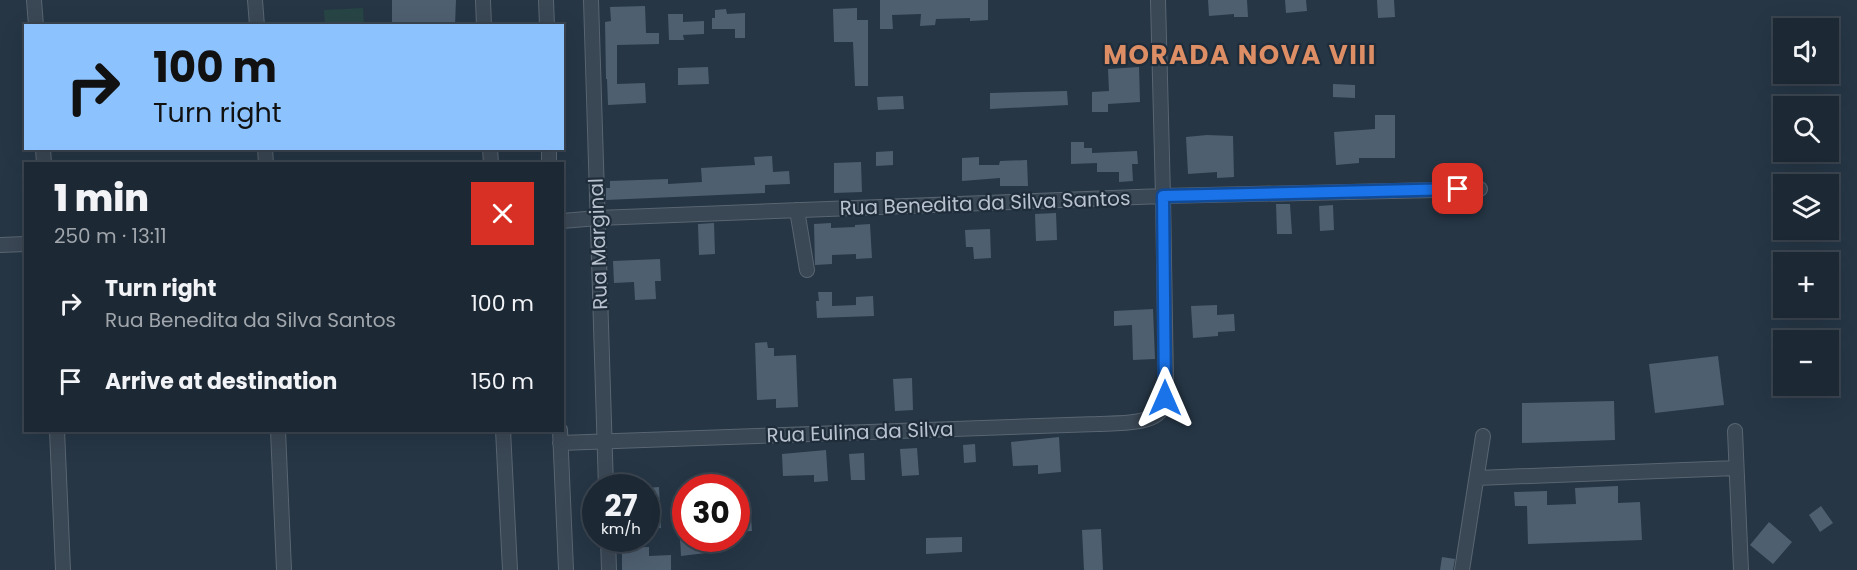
<!DOCTYPE html>
<html lang="en">
<head>
<meta charset="utf-8">
<style>
	:root { --surface:#1c2834; --page:#25303c; --text:#f1f3f6; --muted:#a0a6ac; --line:#3a444f }
	body { margin:0; font-family:Poppins,sans-serif; background:var(--page); color:var(--text); height:100vh; display:flex; flex-direction:column; font-size:22px; white-space:nowrap }
	* { box-sizing:border-box; margin:0 }
	p { font-size:20px; color:var(--muted) }
	.icon { flex:none; width:33px; height:33px; fill:none; stroke:currentColor; stroke-width:2; stroke-linecap:round; stroke-linejoin:round }
	.map { position:relative; flex:1; overflow:hidden }
	.panel { position:absolute; left:24px; top:162px; width:540px; height:270px; display:flex; flex-direction:column; background:var(--surface); border-radius:0px; box-shadow:0 6px 24px #0002,0 0 0 2px var(--line) }
	.panel>* { flex:none }
	.top-card { position:absolute; left:24px; top:24px; width:540px; height:126px; border-radius:0px; box-shadow:0 6px 24px #0002,0 0 0 2px var(--line); background:#8cc2fe; color:#111; overflow:hidden }
	.buttons { position:absolute; left:1773px; top:18px; display:grid; gap:12px }
	.buttons a { display:grid; place-items:center; width:66px; height:66px; border-radius:0px; background:var(--surface); box-shadow:0 6px 24px #0002,0 0 0 2px var(--line); font-size:30px }
	.speed { position:absolute; left:582px; top:474px; display:flex; gap:12px; font-size:30px; font-weight:700; text-align:center }
	.speed>* { display:grid; place-content:center; width:78px; height:78px; border-radius:50%; background:var(--surface); box-shadow:0 6px 24px #0002,0 0 0 2px var(--line); line-height:1 }
	.speed small { font-size:15px; font-weight:400 }
	.speed .limit { border:9px solid #d22; background:#fff; color:#111 }
	.pin { position:absolute; display:grid; place-items:center; width:51px; height:51px; color:#fff; margin:-26px; border-radius:12px; box-shadow:0 3px 9px #0006 }
	.me { position:absolute; width:66px; margin:-33px; rotate:0deg; stroke-linejoin:round; filter:drop-shadow(0 0 4px #0008) }
	.turn { display:flex; align-items:center; gap:21px; height:126px; padding:0 30px; font-size:27px }
	.turn .icon { width:78px; height:78px; stroke-width:2.5 }
	.turn b { display:block; font-size:42px; line-height:51px }
	.round { display:grid; place-items:center; flex:none; width:63px; height:63px; border-radius:0px; background:var(--page) }
	.summary { display:flex; align-items:center; justify-content:space-between; height:102px; padding:0 30px }
	h1 { font-size:36px; font-weight:800; line-height:45px }
	ul { padding:0; list-style:none }
	li { display:flex; align-items:center; gap:18px; height:78px; padding:0 30px }
	li div { flex:1 }
	li b { display:block; font-size:22px }
	li em { font-style:normal }
	.map>svg:first-child { display:block }
	.green { fill:#284546 }
	.building { fill:#4e5f70 }
	.lines { fill:none; stroke-linecap:round; stroke-linejoin:round }
	.minor-casing { stroke:#596571; stroke-width:16 }
	.minor { stroke:#3a4754; stroke-width:14 }
	.route-casing { stroke:#114b97; stroke-width:15 }
	.route { stroke:#1a73e8; stroke-width:10 }
	.labels { text-anchor:middle; dominant-baseline:central; stroke-width:4.5; stroke-linejoin:round; paint-order:stroke }
	.street-label { font-size:20px; fill:#b8c2ce; stroke:#1f2c3a }
	.district-label { font-size:26px; font-weight:bold; letter-spacing:1.5px; fill:#dd8e64; stroke:#1f2c3a }
</style>
</head>
<body>
<div class="map">
<svg width="1857" height="570" viewBox="0 0 1857 570">
	<rect width="100%" height="100%" fill="#263645"/>
	<path class="green" d="M363,8L364,25H325L324,10Z"/>
	<path class="building" d="M392,0H456L455,26H439V23H392Z
		M880,0H988V20L970,21V18L936,19L935,25L920,26L921,14L892,15L893,29H880Z
		M1208,0H1247L1248,17H1234V14L1209,16Z
		M1285,0H1306L1307,11L1286,13Z
		M1377,0H1394L1395,17L1378,18Z
		M645,6L646,33H659V44L617,45V84L645,83L646,103L608,105L607,79H606L605,22L611,21L610,7Z
		M857,8V20H868V86H855L853,42H834L833,9Z
		M726,9L727,14L745,13V38H735V29H712V18H715V10Z
		M668,14H683V22L704,21V34L683,35L684,40H669Z
		M708,67L709,84L678,85V68Z
		M1139,67L1140,102L1108,104V112H1092V92L1109,91L1108,69Z
		M1333,84L1355,85V98L1333,97Z
		M1067,91L1068,105L990,109V93Z
		M903,96L904,109L878,110L877,97Z
		M1375,115H1395V158H1359V163L1336,165L1334,132L1375,129Z
		M1207,135L1233,136L1234,177L1217,178V172L1188,174L1186,137Z
		M1071,142H1084V148H1092V153L1137,151L1138,164H1132L1133,181L1119,182V172H1097V163L1071,164Z
		M893,151V165L876,166V152Z
		M772,156L773,172L789,171L790,184L765,185V193L606,200V188H610V181L668,179V184L702,182L701,168L755,165L754,157Z
		M979,157V165H999L1000,161L1027,160L1028,186H1000V178L962,181V158Z
		M861,162L862,192L834,193V163Z
		M1276,204H1290L1292,234H1277Z
		M1333,205L1334,230L1320,231L1319,206Z
		M1056,213L1057,240L1036,241L1035,214Z
		M714,223L715,254L699,255L698,224Z
		M831,223V228L855,227V225L870,224L872,258L856,259V254L832,255V264L815,265L814,224Z
		M990,229L991,258L974,259L973,247H966L965,230Z
		M660,259L661,281H655L656,299L635,300L634,282L614,283L613,261Z
		M818,292H832V306L856,305V297L873,296L874,316L817,318L816,301H819Z
		M1217,305V315L1234,314L1235,331L1218,332V336L1193,338L1191,306Z
		M1153,309L1155,359L1133,360L1132,325L1114,326V311Z
		M767,342L768,348H774V356L796,355L798,407L776,408V399L757,400L755,343Z
		M1718,356L1724,405L1655,413L1649,364Z
		M912,378L913,410L895,411L893,379Z
		M1614,401L1615,440L1522,443V403Z
		M1059,437L1061,472L1038,474V465L1013,466L1011,442Z
		M975,444L976,462L964,463L963,445Z
		M917,448L919,475L902,476L900,449Z
		M826,450L828,481L814,482V475L783,476L782,454Z
		M864,453L865,480H851L849,454Z
		M1618,486V503L1640,502L1642,540L1528,544L1527,506H1515L1514,492L1547,491V505L1576,504L1575,488Z
		M659,487L661,528L649,529L648,513H646V488Z
		M1821,506L1833,523L1820,532L1809,515Z
		M751,517L752,531L736,532V518Z
		M1769,522L1792,542L1773,564L1750,545Z
		M1101,529L1103,570H1084L1082,530Z
		M962,537V552L926,554V538Z
		M680,538L705,539L706,553L681,556Z
		M649,547V556L671,555V570H622V548Z
		M1442,557L1455,559L1453,570H1440Z"/>
	<g class="lines">
		<g class="minor-casing">
			<path id="minor" d="M34,0L36,26
				M255,0L257,26
				M483,0L484,26
				M546,0L547,26
				M591,0L606,488
				M43,148L44,164
				M265,148L266,164
				M490,148L491,164
				M549,148V164
				M797,210L807,270
				M562,221L598,218L1163,196L1480,189
				M0,245L26,244
				M57,430L63,570
				M278,430L284,570
				M503,430L510,570
				M560,430L566,570
				M1735,431L1741,570
				M560,443L1097,424C1114,423 1151,425 1161,410C1166,403 1165,394 1166,386L1163,196L1158,0
				M1477,478L1736,468
				M608,538L609,570
				M1462,570L1483,436"/>
		</g>
		<use href="#minor" class="minor"/>
	</g>
	<g class="lines">
		<g class="route-casing">
			<path id="route" d="M1165,398L1163,196L1458,189"/>
		</g>
		<use href="#route" class="route"/>
	</g>
	<g class="labels">
		<g class="street-label">
			<text transform="translate(985 203) rotate(-2)">Rua Benedita da Silva Santos</text>
			<text transform="translate(598 244) rotate(-92)">Rua Marginal</text>
			<text transform="translate(860 432) rotate(-2)">Rua Eulina da Silva</text>
		</g>
		<g class="district-label">
			<text x="1240" y="55">MORADA NOVA VIII</text>
		</g>
	</g>
</svg>
<div class="buttons">
<a><svg class="icon" aria-label="sound" viewBox="0 0 24 24"><path d="M4 9h4l5-4v14l-5-4H4zM17 9q2 3 0 6"/></svg></a>
<a><svg class="icon" aria-label="search" viewBox="0 0 24 24"><circle cx="10" cy="10" r="6"/><path d="M15 15l6 6"/></svg></a>
<a><svg class="icon" aria-label="layers" viewBox="0 0 24 24"><path d="M12 4l9 5-9 5-9-5zM3 14l9 5 9-5"/></svg></a>
<a>+</a>
<a>−</a>
</div>
<div class="speed"><div>27<small>km/h</small></div><div class="limit">30</div></div>
<div class="pin" style="left:1458px;top:189px;background:#d93025"><svg class="icon" aria-label="arrive" viewBox="0 0 24 24"><path d="M6 21V4h12l-3 4 3 4H6"/></svg></div>
<svg class="me" style="left:1165px;top:398px" viewBox="-20 -20 40 40"><path d="M0-17L14 15 0 8-14 15z" fill="#1a73e8" stroke="#fff" stroke-width="4"/></svg>
<div class="top-card">
<div class="turn"><svg class="icon" aria-label="right" viewBox="0 0 24 24"><path d="M7 20v-9h11M14 6l5 5-5 5"/></svg><div><b>100 m</b>Turn right</div></div>
</div>
<section class="panel">
<div class="summary"><div><h1>1 min</h1><p>250 m · 13:11</p></div><a class="round" style="background:#d93025;color:#fff"><svg class="icon" aria-label="close" viewBox="0 0 24 24"><path d="M6 6l12 12M18 6L6 18"/></svg></a></div>
<ul>
<li><svg class="icon" aria-label="right" viewBox="0 0 24 24"><path d="M7 20v-9h11M14 6l5 5-5 5"/></svg><div><b>Turn right</b><p>Rua Benedita da Silva Santos</p></div><em>100 m</em></li>
<li><svg class="icon" aria-label="arrive" viewBox="0 0 24 24"><path d="M6 21V4h12l-3 4 3 4H6"/></svg><div><b>Arrive at destination</b></div><em>150 m</em></li>
</ul>
</section>
</div>
</body>
</html>
